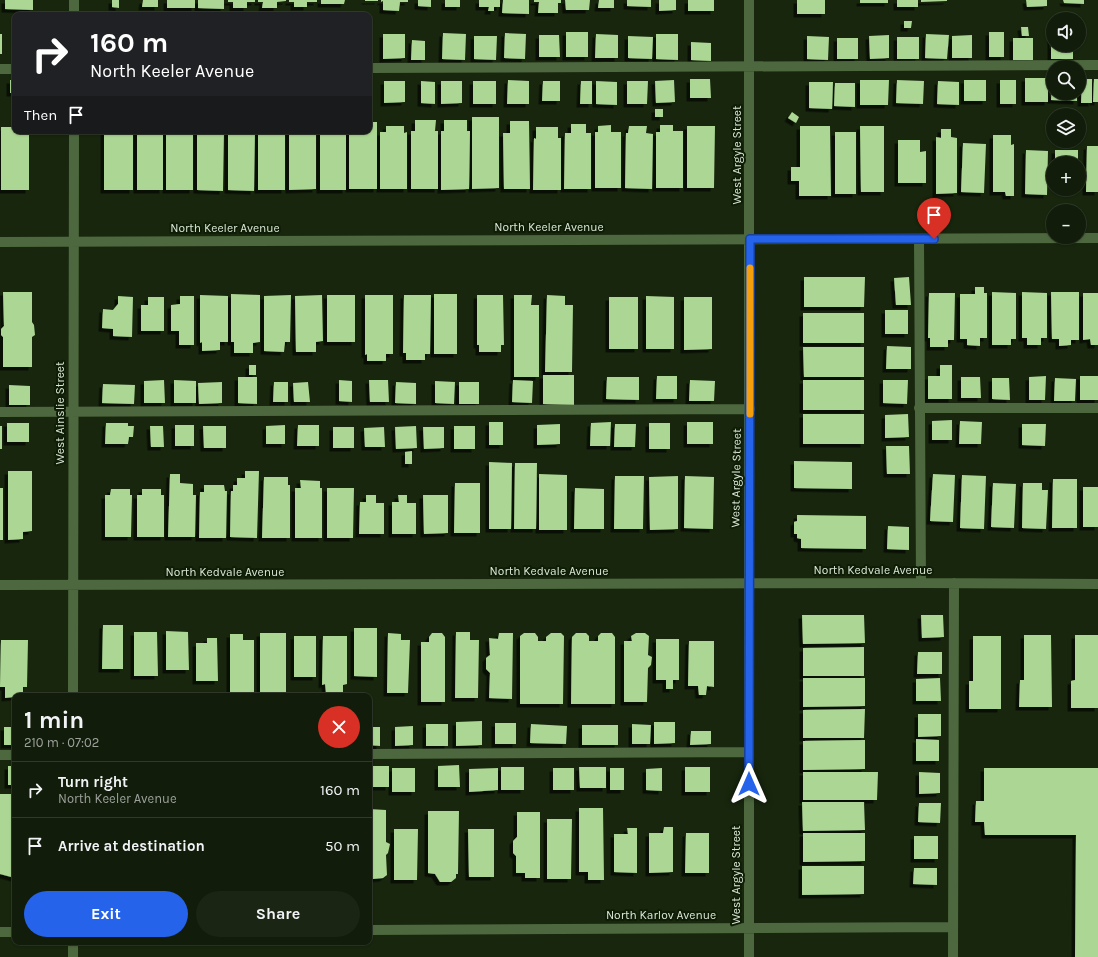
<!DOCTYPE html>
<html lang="en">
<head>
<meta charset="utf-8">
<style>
	:root { --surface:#111c0a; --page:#1a2513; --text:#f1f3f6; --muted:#9ca19c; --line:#303a2b; --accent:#2563eb }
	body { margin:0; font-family:Karla,sans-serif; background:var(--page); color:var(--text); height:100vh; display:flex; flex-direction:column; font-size:15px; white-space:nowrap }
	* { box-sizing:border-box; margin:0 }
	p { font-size:13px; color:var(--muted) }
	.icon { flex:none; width:22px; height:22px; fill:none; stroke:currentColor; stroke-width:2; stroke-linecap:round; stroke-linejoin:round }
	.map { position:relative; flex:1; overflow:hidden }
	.sheet { position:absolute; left:12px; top:693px; width:360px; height:252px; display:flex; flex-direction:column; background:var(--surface); border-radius:8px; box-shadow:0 1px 3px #0004,0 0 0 1px var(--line) }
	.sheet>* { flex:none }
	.banner { position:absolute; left:12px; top:12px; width:360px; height:122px; border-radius:8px; box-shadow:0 1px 3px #0004,0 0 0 1px var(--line); background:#202124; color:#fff; overflow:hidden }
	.buttons { position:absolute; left:1046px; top:12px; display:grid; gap:8px }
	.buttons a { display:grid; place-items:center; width:40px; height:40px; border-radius:50%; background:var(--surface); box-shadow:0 1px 3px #0004,0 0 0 1px var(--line); font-size:20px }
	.pin { position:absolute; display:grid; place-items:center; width:34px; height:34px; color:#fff; margin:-41px -17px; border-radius:50% 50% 50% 0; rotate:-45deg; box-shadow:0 0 4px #0007 }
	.pin .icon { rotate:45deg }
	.me { position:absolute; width:44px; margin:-22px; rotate:0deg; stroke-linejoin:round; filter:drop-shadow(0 0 3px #0008) }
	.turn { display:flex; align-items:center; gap:14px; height:84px; padding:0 12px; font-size:18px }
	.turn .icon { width:52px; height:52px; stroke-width:2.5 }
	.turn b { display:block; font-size:28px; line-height:34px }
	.then { display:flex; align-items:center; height:38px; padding:0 12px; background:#0003; gap:8px; font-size:15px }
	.round { display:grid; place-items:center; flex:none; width:42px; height:42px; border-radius:21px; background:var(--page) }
	.summary { display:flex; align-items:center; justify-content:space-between; height:68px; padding:0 12px }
	h1 { font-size:24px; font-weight:700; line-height:30px }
	.primary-button { display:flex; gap:8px; margin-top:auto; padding:8px 12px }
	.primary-button a { flex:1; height:46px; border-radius:24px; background:var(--accent); color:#fff; font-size:16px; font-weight:700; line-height:46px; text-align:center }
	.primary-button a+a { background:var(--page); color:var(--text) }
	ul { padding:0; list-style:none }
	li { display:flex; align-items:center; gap:12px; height:56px; padding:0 12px; border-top:1px solid var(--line) }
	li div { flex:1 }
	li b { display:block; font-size:15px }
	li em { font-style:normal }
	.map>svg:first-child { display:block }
	.building { fill:#abd693; filter:url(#shadow) }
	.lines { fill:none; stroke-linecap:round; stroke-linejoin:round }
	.minor { stroke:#4d683e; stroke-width:10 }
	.route-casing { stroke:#184099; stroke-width:10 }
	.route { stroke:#2563eb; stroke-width:7 }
	.slow { stroke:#f59e0b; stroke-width:7 }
	.labels { text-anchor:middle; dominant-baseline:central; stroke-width:4; stroke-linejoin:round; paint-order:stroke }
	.street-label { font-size:12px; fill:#dbe6d6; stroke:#0e1d05 }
</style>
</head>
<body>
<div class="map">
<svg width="1098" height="957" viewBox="0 0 1098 957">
	<defs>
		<filter id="shadow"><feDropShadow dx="-3.5" dy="3.5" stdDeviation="0" flood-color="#0009"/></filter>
	</defs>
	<rect width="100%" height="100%" fill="#17260d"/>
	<path class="building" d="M5,0H33V10L5,9Z
		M112,0H119V8L112,7Z
		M143,0H158V7H142Z
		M167,0H195V8H167Z
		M198,0H224V9L198,8Z
		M228,0H255V2H247V8H233V2H228Z
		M258,0H286V1L277,2V8H262L263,2H258Z
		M289,0H317V2H307V7H294V2H289Z
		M321,0H345L344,4H321Z
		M365,0H378V1H365Z
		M381,0H408V2H400L399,11L383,10V1L381,2Z
		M418,0H431V7L418,6Z
		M445,0H460V7H445Z
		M479,0H500V7H494V11H488L489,7H479Z
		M503,0H529V14L502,13Z
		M534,0H561V3H558V13H538L539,2H534Z
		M565,0H590L589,10H566Z
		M599,0H614V8H598Z
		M627,0H651V7L627,6Z
		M659,0H676V10L659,11Z
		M688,0H714V11H688Z
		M797,0H825V14H797Z
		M860,0H888V3H860Z
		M897,0H918V7H897Z
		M921,0H947V1L921,2Z
		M1026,0H1047V6L1027,7Z
		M1063,0H1084V4L1064,3Z
		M1077,15L1081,21L1079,22V19H1071Z
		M904,21H912L911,28H904Z
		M1021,27H1028L1029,36H1022Z
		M566,32H588V57H566Z
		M989,32H1004V57H989Z
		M443,33L466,34L465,60L442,59Z
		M505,33L526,34L525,59L504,58Z
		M0,34H2V54H0Z
		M383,34H405V58L383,59Z
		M596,34L618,35V58H595Z
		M656,34H678V60L656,59Z
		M926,34L949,35L947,59L925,58Z
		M539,35H559L560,57H539Z
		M889,35V58L870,59L869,36Z
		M972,35V58H952V36Z
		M474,36H497L496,60L474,59Z
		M628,36L653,37L652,59L628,58Z
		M807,36L829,37L828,60L807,59Z
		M369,37H373V58H369Z
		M897,37H919V59H897Z
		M1051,37H1053V45H1073V59H1051Z
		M837,38H858V59H837Z
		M1013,38H1033V60H1013Z
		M412,40L425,41V60H411Z
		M691,42L711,43V61L691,60Z
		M1025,78H1048V102H1025Z
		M690,79H710L711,98H690Z
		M1052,79L1053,93H1077V101L1051,100Z
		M1082,79H1092V103H1081Z
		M1094,79H1098V102H1093Z
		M10,80H15V93H10Z
		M508,80L529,81V104H507Z
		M674,80L675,102L656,103L655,81Z
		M860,80H889L888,105H860Z
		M897,80L924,81L923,104L896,103Z
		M964,80H986V101H964Z
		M1000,80H1016V104H1000Z
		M384,81H405V102L384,103Z
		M421,81L435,82V104L421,103Z
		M441,81H462V103L441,104Z
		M473,81H496V104H473Z
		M543,81H560V101H542Z
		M581,81H592V104H580Z
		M596,81L617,82V105L596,104Z
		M627,81H648L647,104H627Z
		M938,81L959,82V105L937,104Z
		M369,82H371L372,106H369Z
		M809,82H833L832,109L809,108Z
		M835,83H855V107L834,106Z
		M655,109H663V117H655Z
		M792,112L799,117L796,123L788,118Z
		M472,117H499V188L472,189Z
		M415,120H436L435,131H438V189H411V131H415Z
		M444,120H467V131H470L469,189L441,190V131H444Z
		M510,121H529L530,189H504L503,133H510Z
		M369,122H377V189H349V131H369Z
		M571,124H586V133H591V189H564L565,133H571Z
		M611,125V132H621V188H595V132H598V126Z
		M660,125H673V131H683V188H656V132H660Z
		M386,126H404V133L407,132V189H380V132H386Z
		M629,126H647L646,133L653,134L652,189L625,188L626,133H628Z
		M687,126H715L714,188H687Z
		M800,126H830L831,196H799V181H791V167H800Z
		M860,126H884V192H861Z
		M1,127H15V131H29V190H1Z
		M536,127H558V138H561V190H533L534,138L536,139Z
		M941,129H951V137L957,138V193L936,194V137L941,138Z
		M104,131H133V190H104Z
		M137,131H163V190H137Z
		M166,131H193V190H166Z
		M197,131H224L223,191L197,190Z
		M228,131H255L254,191L228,190Z
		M258,131H285V190H258Z
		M289,131H316V189L289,190Z
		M320,131H346V190H320Z
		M835,132H856V194H835Z
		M993,135H1011V145L1014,144V196H1006L1005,192H993Z
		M898,140H920V152L926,151V183H898Z
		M963,143L986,144L984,193L961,192Z
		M1087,146H1098V192H1086Z
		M1026,150L1048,151L1047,195L1025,194Z
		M1055,150H1078V163H1055Z
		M804,277H865L864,307H804Z
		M909,277L911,305H896L894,278Z
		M975,287H984V293H987V338H980V346L967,345V339H960V294H975Z
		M3,292H32V322L34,325L35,335L32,337V367H3V337L1,335V329L4,326Z
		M992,292L1016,293V339H1011V345H992Z
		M1022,292L1047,293V338H1041V345H1027V338H1022Z
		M1051,292H1079V340H1071V345L1059,346V339H1052Z
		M929,293H955L954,340H948V347H930V338H928Z
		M1083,293H1098V345H1091L1090,339L1083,340Z
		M231,294L260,295V342L253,343V353H234V342H231Z
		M434,294H457V354H434Z
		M200,295L228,296V342H220V350L202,351V342L200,343Z
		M291,295L290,342H285L284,352L264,351V296Z
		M322,295L323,341L316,342V352H296L295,296Z
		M327,295H355V342H327Z
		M365,295H393V354H386V361H367V354L365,355Z
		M404,295H431L430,354H425V360H406V353H403Z
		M477,295H503L504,345H501V352H479V345H477Z
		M514,295H532L531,305H539V377H514Z
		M547,295L565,296V305H573L572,372H545Z
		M118,296L133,297L132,337L113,336V329L102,328L103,309L113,310L118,304Z
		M180,296H194V345H179V331H171V305L180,304Z
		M646,296L674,297V349H646Z
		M148,297H164V331H141V305H148Z
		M609,297H638V349H609Z
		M684,297H712V349L684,350Z
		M885,310H908V334H885Z
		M803,313H864V343H803Z
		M887,346L911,347V369H886Z
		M803,347H864V377H804Z
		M249,365H256V375H249Z
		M940,365H952V399H928V376H940Z
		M543,375H574V405L543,404Z
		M657,376H677V399H656Z
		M1046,376L1045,400H1029V377Z
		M1080,376H1098V400H1080Z
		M238,377H257V404L238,403Z
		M607,377H639V400L606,399Z
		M961,377H980L981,398H961Z
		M992,378H1009L1010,400L992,399Z
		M1055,378L1076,379L1075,401H1054Z
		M164,380L165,403H144V381Z
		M174,380L196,381V403H174Z
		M339,380L352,381V402L339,401Z
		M369,380H388L389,402H370Z
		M513,380L533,381L532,403L512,402Z
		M690,380L715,381L714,401H689Z
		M803,380H864V410H803Z
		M883,380H908L907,404L883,403Z
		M435,381L455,382L454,404L435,403Z
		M222,382V403L199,404L198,383Z
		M274,382H288V402H273Z
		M308,382L310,402H294L293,383Z
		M396,382L416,383V404L395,403Z
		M459,382H479V404H459Z
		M103,384L135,385L134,404L102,403Z
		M9,385L30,386V405H9Z
		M803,414H864V444H803Z
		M908,414L909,437L885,438V415Z
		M952,420V440H932V421Z
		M960,421L982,422L981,444H959Z
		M489,422H503V445H489Z
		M611,422L610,446H590L591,423Z
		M687,422H713V444H687Z
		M7,423H29V442H7Z
		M106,423H128V426H134L133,437H129L128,444H105Z
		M649,423H670V449H649Z
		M560,424V444L537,445V425Z
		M615,424H636L635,447H614Z
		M1022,424H1046L1045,446L1022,445Z
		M175,425H194V446H175Z
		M285,425V444H266V426Z
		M298,425H319V446H297Z
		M0,426H2V449H0Z
		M150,426H163L164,447H151Z
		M203,426H226V448H204Z
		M416,426L417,448L396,449L395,427Z
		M454,426H475V449H454Z
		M333,427H354V448H333Z
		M384,427L385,447H365L364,428Z
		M423,427H444V448L424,449Z
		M886,446H909L910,474H887Z
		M412,451V464H405V452Z
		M794,461L852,462V489L794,488Z
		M489,462L512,463L511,529H489Z
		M515,463H537L536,529H514Z
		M8,471H32V531L23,532V539L8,540Z
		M245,471H259L257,538L230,537L231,491H233V485H237V478H245Z
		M170,474H180V483L193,484V495H196L195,537H168Z
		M539,474L567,475V530H539Z
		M933,474L955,475L953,522L930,521Z
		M962,475L986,476L984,529L960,528Z
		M615,476H644L643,529H614Z
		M678,476V529L650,530L649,477Z
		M685,476L714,477L713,529L684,528Z
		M264,477H288V485H290V538H262Z
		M1053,479H1077V528H1052Z
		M300,480L320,481V488H322V538H295V488H301Z
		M455,483H480V533H454Z
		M993,483L1016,484L1014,528L991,527Z
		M1023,483H1042V490H1048L1046,529L1022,528Z
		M204,485H224L225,491H227L226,538H199L200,492H204Z
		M1083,487H1098V527H1083Z
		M0,488H3V540H0Z
		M327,488H354L353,538H327Z
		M575,488L604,489V529H574Z
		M111,489H130V495H132L131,537H105V495H110Z
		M142,489H161V495H164V537H137V495H142Z
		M366,495H376V503H384V534H359L360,502H366Z
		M398,495H407V503H416V534H392V502H399Z
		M423,495H448V533L424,534Z
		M797,515L866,516V549L801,548V539L797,538V534H794V522L797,521Z
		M888,526L909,527V550L887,549Z
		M802,615H864L865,643L803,644Z
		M921,615H943L944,637L922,638Z
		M103,625H123V669H102Z
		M354,628H377V677L354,676Z
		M166,631L188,632L189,670H166Z
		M134,632H157L158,676H134Z
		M456,632H470V640H479L478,698H455Z
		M260,633H286V695H260Z
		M388,633L401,634V640H410L408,693H387Z
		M432,633H442L445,637V702H421V642H429V637Z
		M499,633H513L512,699L489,698L490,673L486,669V658L490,655L489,638L498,639Z
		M524,633H535L538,637V641H546V637L551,633H561L564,636L563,704H520V636Z
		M576,633H586L589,636V641H598V636L601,633H612L615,637V704H571L572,637Z
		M636,633H645L649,636L648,655L652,657L651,665L648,668L647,702H624V641H632L631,636Z
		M230,634H243V640H254V696H230Z
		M1024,635H1051L1052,707H1019L1020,680H1024Z
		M1075,635H1098V708H1071V681L1075,680Z
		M294,636H316V677H294Z
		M323,636H347V684L343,685V692L326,693L325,684L322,685Z
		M973,636H1001V709H969V681H973Z
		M207,638H217L218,681H196V643H207Z
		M656,639H679V680H673V689H666V680H656Z
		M1,640H28L27,687H23V696L5,698V687H0Z
		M689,641H714V687L707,686L706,695H699L698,686H688Z
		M864,647V676H803V648Z
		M918,652H942V674H917Z
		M803,678H865V706L803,707Z
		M940,678L941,701H916V679Z
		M865,709L864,738H803V710Z
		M918,714H941V736L918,737Z
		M482,721V745L456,746V722Z
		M654,722H675V743L654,744Z
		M495,723H516V744H495Z
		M426,724H448V746H426Z
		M531,724L567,726L566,744L530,743Z
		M632,724L651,725L650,744H632Z
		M582,725H618V745H582Z
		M413,726V745L395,746V727Z
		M4,727H15V745H4Z
		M369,727H380V746L369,745Z
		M691,731H711V744L690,745Z
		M916,739L939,740V761H916Z
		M865,740V769L803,770V741Z
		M459,765L460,787H438V766Z
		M8,766H15V785H8Z
		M371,766H389V787H371Z
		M501,767H524V790H501Z
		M579,767H606V788H580Z
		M685,767H710V792H685Z
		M392,768H415V792H392Z
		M498,768V790L469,792V769Z
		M553,768H574V790H553Z
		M610,768H624V790H610Z
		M662,768V791L646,790V769Z
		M984,768H1098V957H1075L1076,835H985L984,822H975L976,801H984Z
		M803,772H878L877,800H803Z
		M919,772L940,773V793L919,794Z
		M0,794H15V878L0,874Z
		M802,802H864L865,830L803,831Z
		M919,803H941L940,823L918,822Z
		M579,808H603L604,880H588V872H579Z
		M369,809L386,810V842L390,844L388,853L386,855L387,875L383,878L373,879L371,872H369Z
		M428,811H459L458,874H456V878L451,882H440L435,874L428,873Z
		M517,812H540V878H525V873H516V856L513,853V841L517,837Z
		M547,819H572L571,879H547Z
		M664,827H673V872L649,873V833H663Z
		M627,828H637V873L614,872V834H628Z
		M394,829H418L417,880H394Z
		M468,829H494V877H469Z
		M686,833H709V873H685Z
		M803,833H865V861L803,862Z
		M914,836H938V859H914Z
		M802,866H864V894L802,895Z
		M914,868H937V885L913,884Z"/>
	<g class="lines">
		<path class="minor" d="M74,0V15
			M749,0V957
			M369,68L1098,65
			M0,69H15
			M919,239L921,583
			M0,242L1098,238
			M919,408H1098
			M0,412L750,409
			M0,585L921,583L1098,584
			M73,696L74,131
			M369,754L749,752
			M0,755H15
			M369,930L953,927
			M0,932H15
			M73,957V942
			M953,957L954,583"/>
	</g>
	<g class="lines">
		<g class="route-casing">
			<path id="route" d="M749,784L750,239H934"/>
		</g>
		<use href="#route" class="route"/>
		<path class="slow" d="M750,268V414"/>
	</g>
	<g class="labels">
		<g class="street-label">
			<text transform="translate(737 155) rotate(-90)">West Argyle Street</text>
			<text x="549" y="227">North Keeler Avenue</text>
			<text x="225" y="228">North Keeler Avenue</text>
			<text transform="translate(60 413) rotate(-90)">West Ainslie Street</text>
			<text transform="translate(736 478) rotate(-89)">West Argyle Street</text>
			<text x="873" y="570">North Kedvale Avenue</text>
			<text x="549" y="571">North Kedvale Avenue</text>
			<text x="225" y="572">North Kedvale Avenue</text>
			<text transform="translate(736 875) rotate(-90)">West Argyle Street</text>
			<text x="661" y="915">North Karlov Avenue</text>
		</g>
	</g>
</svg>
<div class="buttons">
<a><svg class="icon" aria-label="sound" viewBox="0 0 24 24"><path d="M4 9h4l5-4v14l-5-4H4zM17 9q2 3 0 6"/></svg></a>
<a><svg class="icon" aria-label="search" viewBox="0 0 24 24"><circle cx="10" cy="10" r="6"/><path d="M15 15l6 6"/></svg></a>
<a><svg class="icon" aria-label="layers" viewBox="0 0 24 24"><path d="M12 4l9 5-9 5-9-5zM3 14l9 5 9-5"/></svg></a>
<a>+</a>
<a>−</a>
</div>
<div class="pin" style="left:934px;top:239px;background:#d93025"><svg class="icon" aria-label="arrive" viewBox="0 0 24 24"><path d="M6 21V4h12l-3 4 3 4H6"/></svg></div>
<svg class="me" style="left:749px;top:784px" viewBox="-20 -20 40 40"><path d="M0-17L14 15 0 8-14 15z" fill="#2563eb" stroke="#fff" stroke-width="4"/></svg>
<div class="banner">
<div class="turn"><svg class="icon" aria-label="right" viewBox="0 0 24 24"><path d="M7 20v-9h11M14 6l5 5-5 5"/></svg><div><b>160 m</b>North Keeler Avenue</div></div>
<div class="then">Then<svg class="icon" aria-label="arrive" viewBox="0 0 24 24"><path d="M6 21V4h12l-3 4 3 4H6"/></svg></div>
</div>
<section class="sheet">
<div class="summary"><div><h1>1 min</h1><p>210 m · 07:02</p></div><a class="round" style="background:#d93025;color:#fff"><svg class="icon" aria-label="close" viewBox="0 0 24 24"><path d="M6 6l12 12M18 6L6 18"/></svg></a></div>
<ul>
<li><svg class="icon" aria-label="right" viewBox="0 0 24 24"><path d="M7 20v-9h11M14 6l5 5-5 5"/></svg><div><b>Turn right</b><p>North Keeler Avenue</p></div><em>160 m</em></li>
<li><svg class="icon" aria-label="arrive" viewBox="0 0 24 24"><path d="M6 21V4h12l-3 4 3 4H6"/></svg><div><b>Arrive at destination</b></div><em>50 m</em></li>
</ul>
<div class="primary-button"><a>Exit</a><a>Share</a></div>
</section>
</div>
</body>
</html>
